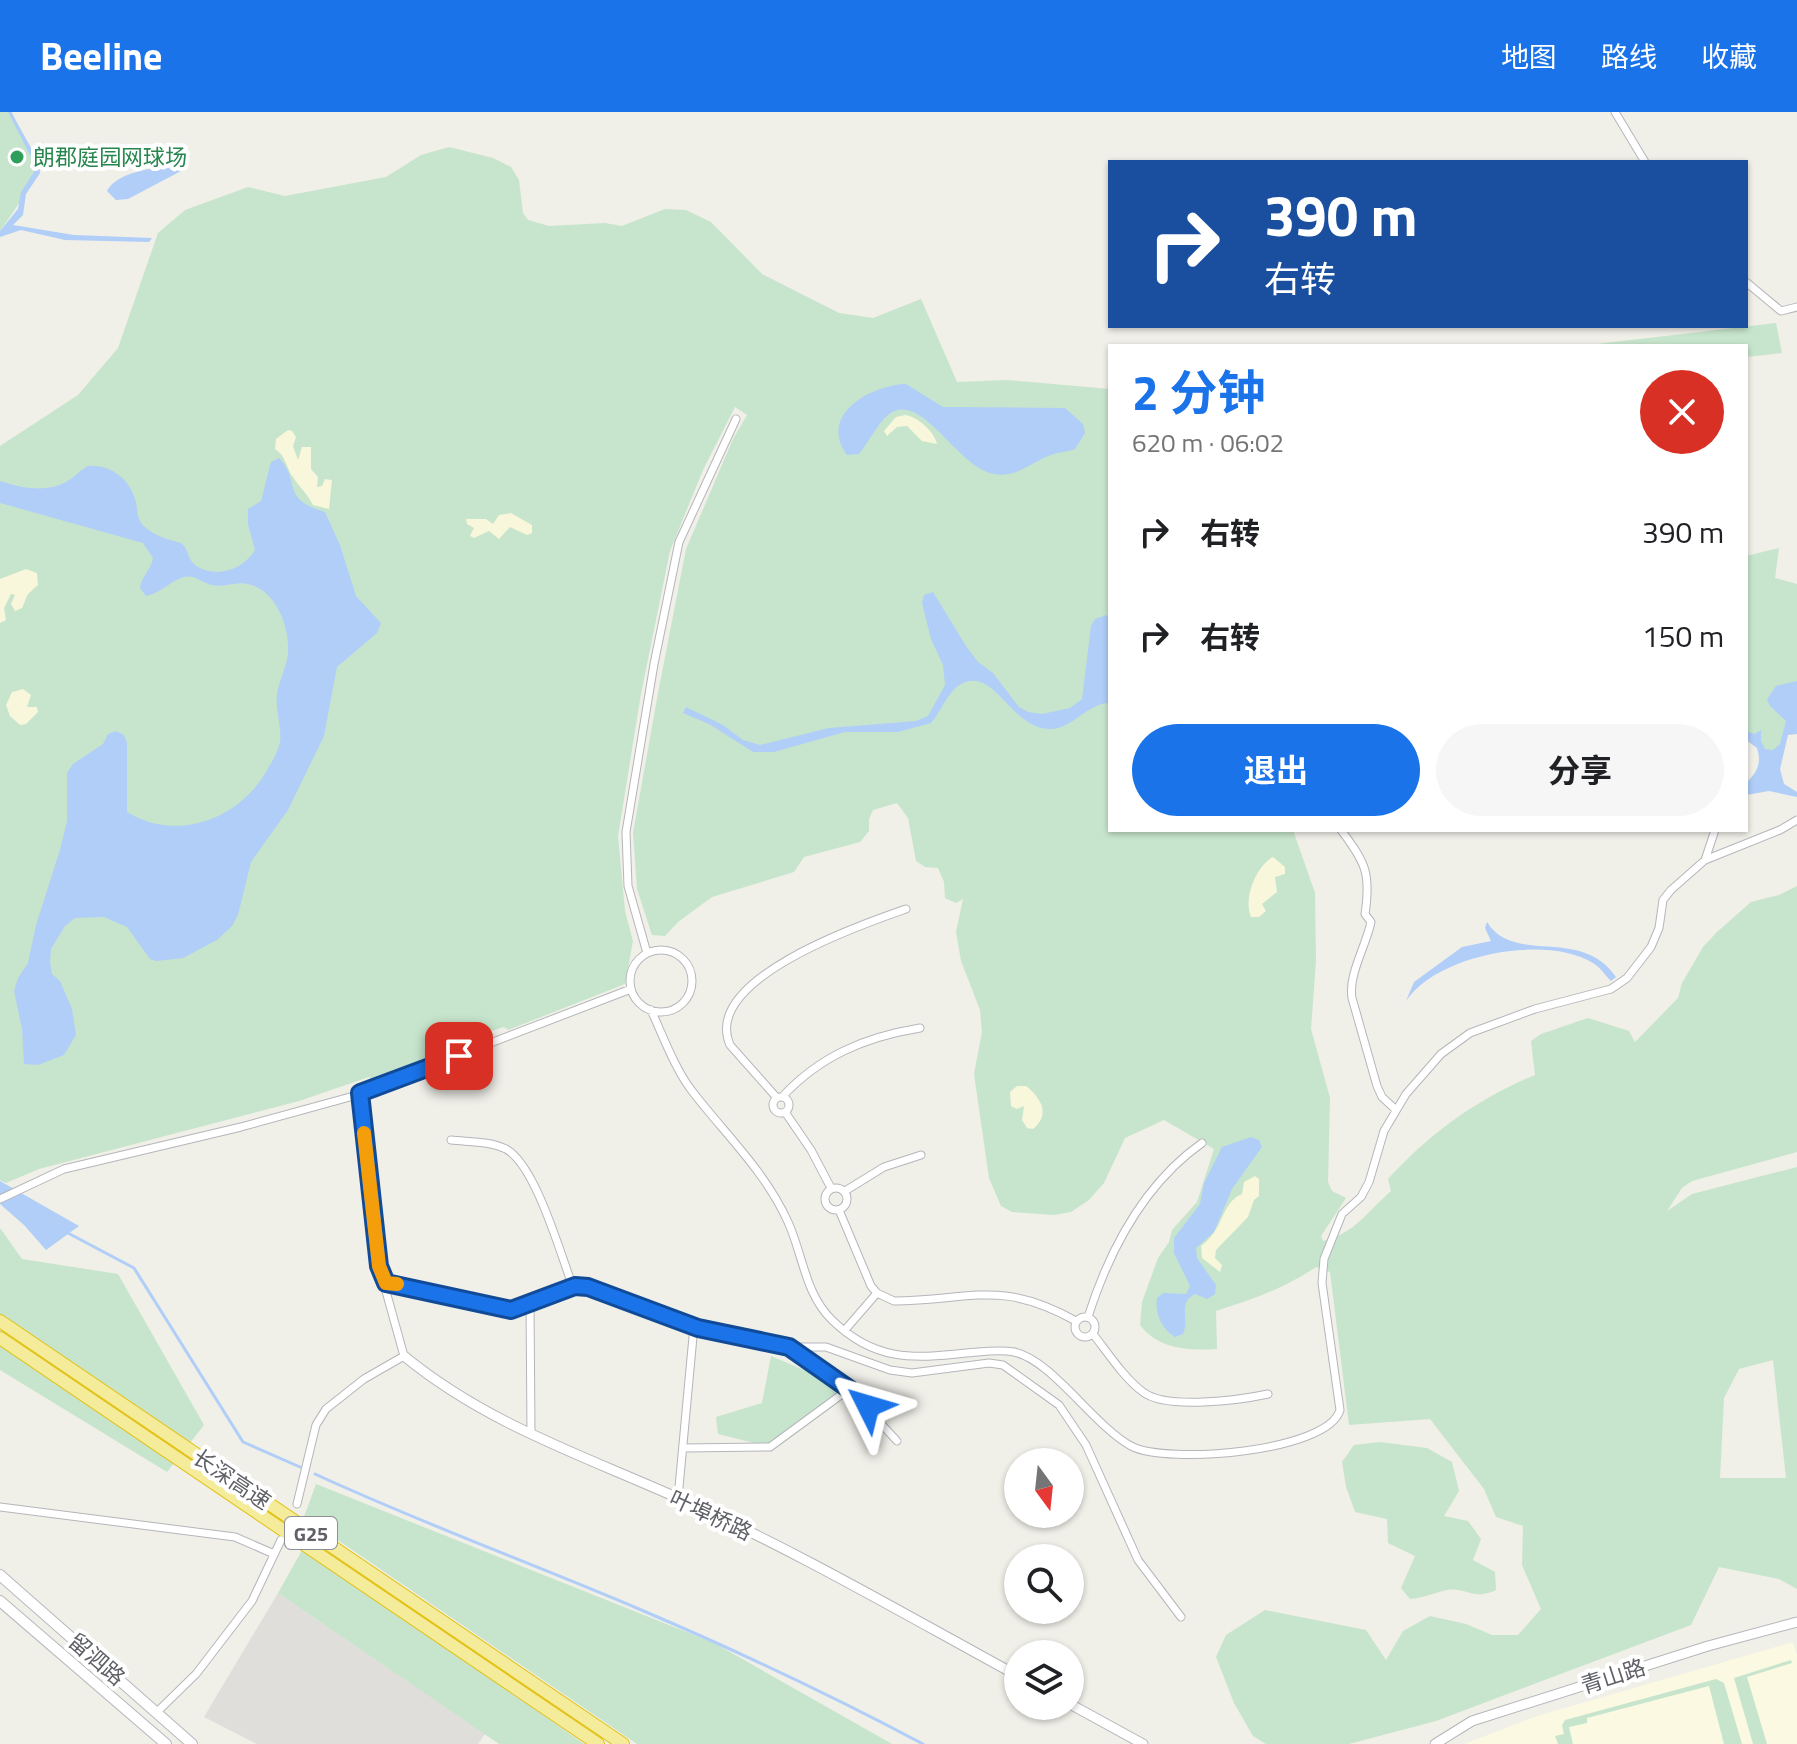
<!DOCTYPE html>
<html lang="zh">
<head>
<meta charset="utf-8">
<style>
	:root { --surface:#fff; --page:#f6f6f6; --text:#202124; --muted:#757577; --accent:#1a73e8 }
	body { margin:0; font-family:"Titillium Web","Noto Sans SC",sans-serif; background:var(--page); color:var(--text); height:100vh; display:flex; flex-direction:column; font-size:30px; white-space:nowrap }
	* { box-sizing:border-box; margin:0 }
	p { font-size:26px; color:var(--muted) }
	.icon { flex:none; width:44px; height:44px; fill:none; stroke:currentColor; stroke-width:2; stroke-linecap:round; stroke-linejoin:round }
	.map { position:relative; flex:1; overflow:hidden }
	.drawer { position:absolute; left:1108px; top:232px; width:640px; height:488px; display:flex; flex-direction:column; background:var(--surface); border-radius:0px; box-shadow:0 2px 6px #0004 }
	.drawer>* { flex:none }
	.banner { position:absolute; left:1108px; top:48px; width:640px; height:168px; border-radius:0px; box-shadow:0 2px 6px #0004; background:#1a4fa0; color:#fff; overflow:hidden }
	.needle { width:52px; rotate:165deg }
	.controls { position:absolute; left:1004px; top:1336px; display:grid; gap:16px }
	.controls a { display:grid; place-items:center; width:80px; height:80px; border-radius:50%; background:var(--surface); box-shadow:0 2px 6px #0004; font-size:40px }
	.pin { position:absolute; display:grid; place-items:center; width:68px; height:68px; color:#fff; margin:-34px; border-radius:16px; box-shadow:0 4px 12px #0006 }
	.me { position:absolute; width:88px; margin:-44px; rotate:310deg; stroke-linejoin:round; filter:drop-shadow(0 0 6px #0008) }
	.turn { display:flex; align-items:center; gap:28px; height:168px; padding:0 24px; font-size:36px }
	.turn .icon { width:104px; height:104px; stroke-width:2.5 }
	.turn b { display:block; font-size:56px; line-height:68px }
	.round { display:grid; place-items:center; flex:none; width:84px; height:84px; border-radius:42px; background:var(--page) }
	.summary { display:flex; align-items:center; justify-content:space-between; height:136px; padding:0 24px }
	h1 { font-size:48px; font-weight:700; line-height:60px; color:var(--accent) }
	.action { display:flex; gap:16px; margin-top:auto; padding:16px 24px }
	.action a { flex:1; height:92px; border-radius:48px; background:var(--accent); color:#fff; font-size:32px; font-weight:700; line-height:92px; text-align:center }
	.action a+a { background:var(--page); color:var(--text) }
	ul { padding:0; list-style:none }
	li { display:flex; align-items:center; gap:24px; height:104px; padding:0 24px }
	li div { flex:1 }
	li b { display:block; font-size:30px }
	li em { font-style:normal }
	header { display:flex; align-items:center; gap:48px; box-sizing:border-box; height:112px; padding:0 40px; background:var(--accent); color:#fff }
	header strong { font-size:38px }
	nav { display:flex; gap:44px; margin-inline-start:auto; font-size:28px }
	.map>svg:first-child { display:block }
	.commercial { fill:#fbf9e2 }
	.industrial { fill:#dfdeda }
	.green { fill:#c7e5cc; fill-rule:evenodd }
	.sand { fill:#f8f6db }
	.water { fill:#b0cef8 }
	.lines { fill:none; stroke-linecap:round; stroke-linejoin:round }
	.stream { stroke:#b0cef8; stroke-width:3 }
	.minor-casing { stroke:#b5b6bb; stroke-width:9 }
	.tertiary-casing { stroke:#b5b6bb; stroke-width:11 }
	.secondary-casing { stroke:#b6b8be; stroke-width:12 }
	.motorway-casing { stroke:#e2c215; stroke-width:14 }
	.minor { stroke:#fff; stroke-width:7 }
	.tertiary { stroke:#fff; stroke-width:9 }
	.secondary { stroke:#fff; stroke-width:10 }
	.motorway { stroke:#f4eb9b; stroke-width:12 }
	.route-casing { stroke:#114b97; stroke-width:20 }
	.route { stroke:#1a73e8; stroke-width:14 }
	.slow { stroke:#f59e0b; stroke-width:14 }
	.leisure-dot { fill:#2e9e5b; stroke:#fff; stroke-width:3 }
	.labels { text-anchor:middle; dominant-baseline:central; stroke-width:8; stroke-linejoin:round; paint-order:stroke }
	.shield { fill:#fff; stroke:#8f9095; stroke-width:2 }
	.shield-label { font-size:20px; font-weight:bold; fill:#5f6167 }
	.leisure-label { font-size:22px; fill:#27864d; stroke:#fff; text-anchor:start }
	.street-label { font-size:22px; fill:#5f6167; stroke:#fff }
</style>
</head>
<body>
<header>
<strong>Beeline</strong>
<nav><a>地图</a><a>路线</a><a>收藏</a></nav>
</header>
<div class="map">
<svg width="1797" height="1632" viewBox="0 0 1797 1632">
	<rect width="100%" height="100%" fill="#f0efe8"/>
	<path class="commercial" d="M1793,1530L1797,1543V1632H1464L1537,1604Z"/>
	<path class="industrial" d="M278,1481L485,1622L478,1632H257L204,1605Z"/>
	<path class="green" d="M0,0H12L40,61L0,119Z
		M449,35L493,46L511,55L519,68L523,101L528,108L549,114L605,111L622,114L665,97L686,98L711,110L762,162L839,201L873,206L921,187L957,270L1006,268L1110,277V718H1293L1315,781L1316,849L1311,917L1330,986L1328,1070L1332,1079L1346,1086L1321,1124L1323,1129C1354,1122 1367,1100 1391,1079L1388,1067C1429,1022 1478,986 1535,963L1531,929L1541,922L1588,906L1629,919L1635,930L1678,886L1682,871L1703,835L1717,820L1751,790L1779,783L1797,774V1040L1692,1069L1682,1076L1667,1099L1692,1082L1797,1055V1477L1779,1467L1719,1455L1691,1513L1436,1609L1349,1632H1266L1253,1624L1234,1591L1216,1545L1226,1523L1265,1498L1366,1518L1386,1548L1403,1519L1430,1504L1466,1512L1492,1523H1518L1541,1497L1522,1453L1523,1414L1496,1405L1484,1377L1430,1307L1349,1313L1330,1160L1316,1155C1285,1176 1251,1188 1216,1199L1217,1237C1189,1239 1158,1237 1140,1213L1142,1190L1158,1146L1169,1130L1172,1118L1197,1090L1214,1037L1164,1008L1125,1026L1104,1071L1089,1088L1071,1100L1054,1103L1012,1100L1001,1094L989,1066L974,962L982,920L980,898L961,849L956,820L963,787L956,791L945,786L944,770L938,756L925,755L916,749L908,706L897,691L873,698L869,707V719L860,730L804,745L794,760L712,785L678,810L665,824L652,823L637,777L633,721L658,581L686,437L733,327L747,303L735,295L703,358L670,439L641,582L618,724L625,799L633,829L625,872L508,918L504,915L491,919L494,923L372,968L369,965L299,989L39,1057L6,1071L0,1068V334L78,283L118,236L158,121L185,98L248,75L285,84L386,65L421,43ZM1773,1248L1786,1366H1720L1724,1286L1739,1257Z
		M1776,211L1782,241L1746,245V234H1580Z
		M1779,436L1775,466L1797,472V612H1791L1783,634L1765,643L1746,624V444Z
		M0,1116L22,1147L118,1162L204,1313L167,1360L0,1258Z
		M771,1244L849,1277L770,1335L718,1322L716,1305L762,1291Z
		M1380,1330L1427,1336L1452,1350L1459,1379L1444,1404L1468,1409L1481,1427L1473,1448L1495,1460L1496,1478C1474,1489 1466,1475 1447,1478C1433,1481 1424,1486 1410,1487L1401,1476L1415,1444L1388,1431L1387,1407L1355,1400L1346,1375L1342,1350L1354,1333Z
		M316,1372L714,1531L892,1632H637L304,1405Z
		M305,1433L584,1632H499L278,1481Z
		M1791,1548L1792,1551L1747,1565L1767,1632H1753L1734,1566Z
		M1716,1567L1724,1571L1742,1632H1724L1709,1574L1587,1606V1611L1569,1615L1573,1632H1558L1555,1624L1564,1622L1562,1613L1565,1608Z"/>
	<path class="sand" d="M905,303C918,305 934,319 937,332L922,329L907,314L897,315L887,324L884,319L896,305Z
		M288,318L292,319L296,325L293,334L298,348L302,335H311V357L318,365L317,375L322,374L325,367L332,368L329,397L313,393C307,381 299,375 293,365C285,354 287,345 275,337L276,327Z
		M511,401L532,413V421L527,423L510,415L499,427L489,419L474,426L470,424L474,416L467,412L466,407H486L493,412L499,403Z
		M26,457L37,461L38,473L28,482L22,496L15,499L11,492L15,483L11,482L4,496L6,508L0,511V467Z
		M23,577L31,583L27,595H37L38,600L26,612L20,613L10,604L6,593L12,580Z
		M1273,745L1285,755V762L1275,765L1277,780L1262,792L1266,799L1259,805H1251C1243,787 1256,754 1273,745Z
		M1017,974H1026C1041,986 1051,1002 1033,1017L1027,1016L1022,1008L1024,994L1017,997L1011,994L1010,980Z
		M1255,1064L1259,1067V1084L1254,1088L1248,1105L1216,1138L1215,1146L1222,1153L1220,1160L1202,1146L1201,1134C1224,1118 1221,1090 1242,1082L1244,1070Z"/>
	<path class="water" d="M8,0H11L39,50L40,61L26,82L23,103L13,113L74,123L152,126L149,130L65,128L21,118L0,125V119L18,97L21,80L34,60V51Z
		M176,53L183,58L128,87L116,88L107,79C117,59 156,56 176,53Z
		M906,272L943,295L1065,296L1083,312L1085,321L1075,337C1067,340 1058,340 1051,343C1031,350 1017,366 994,362C957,356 922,278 889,302C877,312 869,330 859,342L847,343C817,302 872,273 906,272Z
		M279,346C302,370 279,386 325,400L340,433L356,484L381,511L377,521L337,555L324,624L288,698L251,750L238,803L232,814L217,828L183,846L156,849L150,847L127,815L104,805L75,806L65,814L51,837L50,850L52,862L60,869L72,897L76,923L64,943L38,953L24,952L22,917L14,879L18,866L28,851L36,813L60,738L67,709V661L73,652L103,632L108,622L116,619L124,623L127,631V700C177,731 240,707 267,658C272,650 278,640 280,630C282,615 275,598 277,582C279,568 287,554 288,541C290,515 276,478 248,472C236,469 223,476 212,473C202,471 195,462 184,465C170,469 161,481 146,484L140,476C141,465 151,458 153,446L143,431L0,391V369C21,376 46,381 66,370C74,366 80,358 88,354C109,352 129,366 135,387C138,396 136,404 142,412C151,423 167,427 181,431C189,437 187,446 194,452C214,468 243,458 255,438L248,412V397L261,389L271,350Z
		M933,480L966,534L978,550L993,561L1019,595L1028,600L1042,602L1070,596L1082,587L1091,514L1095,507L1106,503L1110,507V591C1087,591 1072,618 1049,617C1009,615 995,554 961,572C948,579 941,600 931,611L898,620H845L774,640H753L709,612L683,601L686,595L723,613L743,628L760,633L829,616L916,609L928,604L945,573L943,553L931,527L922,491L924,483Z
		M1797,569V622L1788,623L1780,657L1784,672L1797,680V685L1769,679L1746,683V671C1757,661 1762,651 1757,636L1746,628V619L1755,622L1761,618V629L1765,637L1773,638L1780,632L1786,609L1770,594L1767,587L1776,574Z
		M1487,810C1514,854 1581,813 1616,865L1611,869C1605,863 1600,855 1593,851C1546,822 1437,842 1406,889L1414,870L1462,835L1491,829L1485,816Z
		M1251,1025L1259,1028L1262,1035L1232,1077L1214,1120L1196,1136L1197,1146L1216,1173L1215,1182L1207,1187L1195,1182C1177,1191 1190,1206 1183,1222L1175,1225C1161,1216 1155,1202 1157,1186L1163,1181L1186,1182L1190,1174L1174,1141V1126L1200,1092L1204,1071L1222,1035Z
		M0,1069L79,1114L46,1138L24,1113L0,1092Z"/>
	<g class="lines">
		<path class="stream" d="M66,1120L134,1156L243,1330L300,1355
			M315,1362C421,1411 531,1451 639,1497C735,1538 831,1583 923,1632"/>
		<g class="minor-casing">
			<path id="minor" d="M1615,0L1645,50
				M1746,170L1781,199L1797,195
				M1341,718C1366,751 1371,762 1365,802L1371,810C1366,834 1348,863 1352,886L1377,974L1382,985L1395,997
				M1705,748L1715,718
				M630 869a31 31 0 1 1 62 0a31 31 0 1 1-62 0Z
				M647,841L628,774L626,720L654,552L679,430L736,307
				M651,898C663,924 675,957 692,979C725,1022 765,1059 788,1110C803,1143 805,1182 832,1208C874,1249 912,1247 966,1241C982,1240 998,1237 1014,1240C1052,1248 1093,1313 1131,1334C1167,1353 1328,1340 1340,1298L1322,1171L1324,1147L1342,1102L1361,1085L1369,1070L1384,1019L1406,982L1441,942L1470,921L1535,897L1611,877L1627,866L1651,835L1659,816L1663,788L1671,778L1705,748L1780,718L1797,708
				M773 993a8 8 0 1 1 16 0a8 8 0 1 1-16 0Z
				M782,985C820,944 865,925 920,916
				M777,986L730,933C701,867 863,812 906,797
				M785,1000L811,1038L831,1076
				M451,1028C469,1030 490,1029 506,1037C536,1054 560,1141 573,1175
				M825 1087a11 11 0 1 1 22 0a11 11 0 1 1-22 0Z
				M845,1079L884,1055L921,1043
				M0,1087L64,1057L241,1015L350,985L631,877
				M839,1098L871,1174L877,1181L894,1189C973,1188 1000,1167 1076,1209
				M386,1171L511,1198L575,1174L588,1175L698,1216L789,1235H826L890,1258L912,1261L989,1251L1003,1253L1059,1293L1086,1333L1138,1448L1181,1505
				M530,1191L531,1322
				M1075 1215a10 10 0 1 1 20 0a10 10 0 1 1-20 0Z
				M1088,1205C1109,1139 1144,1072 1202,1031
				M845,1218L877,1181
				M1093,1222C1108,1241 1124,1266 1143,1280C1166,1298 1240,1288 1268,1282
				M789,1235L849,1277L897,1329
				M683,1336L770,1335L849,1277
				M678,1386L694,1214
				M297,1392L316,1313L326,1297L364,1267L404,1244L379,1154L360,981
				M0,1395L235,1425L274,1442
				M157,1600L196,1562L252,1489L281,1428"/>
		</g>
		<g class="tertiary-casing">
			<path id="tertiary" d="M404,1244C487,1312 582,1343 678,1386C795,1438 906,1503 1018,1564
				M1070,1592L1143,1632
				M1435,1632L1472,1609L1708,1534L1797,1510"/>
		</g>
		<g class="secondary-casing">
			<path id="secondary" d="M0,1463L192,1632
				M0,1489L166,1632"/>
		</g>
		<g class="motorway-casing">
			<path id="motorway" d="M0,1209L623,1632
				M0,1226L598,1632"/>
		</g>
		<use href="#minor" class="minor"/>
		<use href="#tertiary" class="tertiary"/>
		<use href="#secondary" class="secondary"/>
		<use href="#motorway" class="motorway"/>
	</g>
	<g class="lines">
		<g class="route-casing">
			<path id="route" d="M459,944L360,981L379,1154L386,1171L511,1198L575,1174L588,1175L698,1216L789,1235L849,1277L868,1294"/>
		</g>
		<use href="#route" class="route"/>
		<path class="slow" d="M364,1021L379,1154L386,1171L397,1172"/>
	</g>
	<circle class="leisure-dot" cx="17" cy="45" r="8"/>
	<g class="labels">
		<rect class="shield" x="285" y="1405" width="52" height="32" rx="6"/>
		<g class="shield-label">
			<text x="311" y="1421">G25</text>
		</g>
		<g class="leisure-label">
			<text x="33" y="45">朗郡庭园网球场</text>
		</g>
		<g class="street-label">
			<text transform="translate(232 1367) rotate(34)">长深高速</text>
			<text transform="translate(711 1403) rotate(25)">叶埠桥路</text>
			<text transform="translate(97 1547) rotate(41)">留泗路</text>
			<text transform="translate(1613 1564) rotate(-18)">青山路</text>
		</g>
	</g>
</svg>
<div class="controls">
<a><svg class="needle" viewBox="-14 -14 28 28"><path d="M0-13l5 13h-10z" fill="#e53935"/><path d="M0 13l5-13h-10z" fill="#757577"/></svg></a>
<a><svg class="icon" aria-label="search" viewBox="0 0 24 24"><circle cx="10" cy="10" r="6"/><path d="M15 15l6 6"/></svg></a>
<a><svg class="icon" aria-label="layers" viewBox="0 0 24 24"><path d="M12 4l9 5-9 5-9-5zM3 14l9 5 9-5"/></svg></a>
</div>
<div class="pin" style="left:459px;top:944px;background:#d93025"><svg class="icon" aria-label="arrive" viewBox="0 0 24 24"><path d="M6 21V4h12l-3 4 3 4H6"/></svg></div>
<svg class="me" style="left:868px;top:1294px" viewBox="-20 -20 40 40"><path d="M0-17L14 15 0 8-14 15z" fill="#1a73e8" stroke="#fff" stroke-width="4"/></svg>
<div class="banner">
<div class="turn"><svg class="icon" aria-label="right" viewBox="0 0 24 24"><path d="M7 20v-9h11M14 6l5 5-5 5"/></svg><div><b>390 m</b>右转</div></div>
</div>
<section class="drawer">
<div class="summary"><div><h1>2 分钟</h1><p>620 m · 06:02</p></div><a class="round" style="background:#d93025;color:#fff"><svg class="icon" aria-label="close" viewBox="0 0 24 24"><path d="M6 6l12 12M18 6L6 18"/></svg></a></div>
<ul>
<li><svg class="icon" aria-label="right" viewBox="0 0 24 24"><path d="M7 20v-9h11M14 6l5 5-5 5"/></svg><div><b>右转</b></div><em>390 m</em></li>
<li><svg class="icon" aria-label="right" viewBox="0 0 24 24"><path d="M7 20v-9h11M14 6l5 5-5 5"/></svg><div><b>右转</b></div><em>150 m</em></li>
</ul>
<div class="action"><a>退出</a><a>分享</a></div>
</section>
</div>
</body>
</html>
